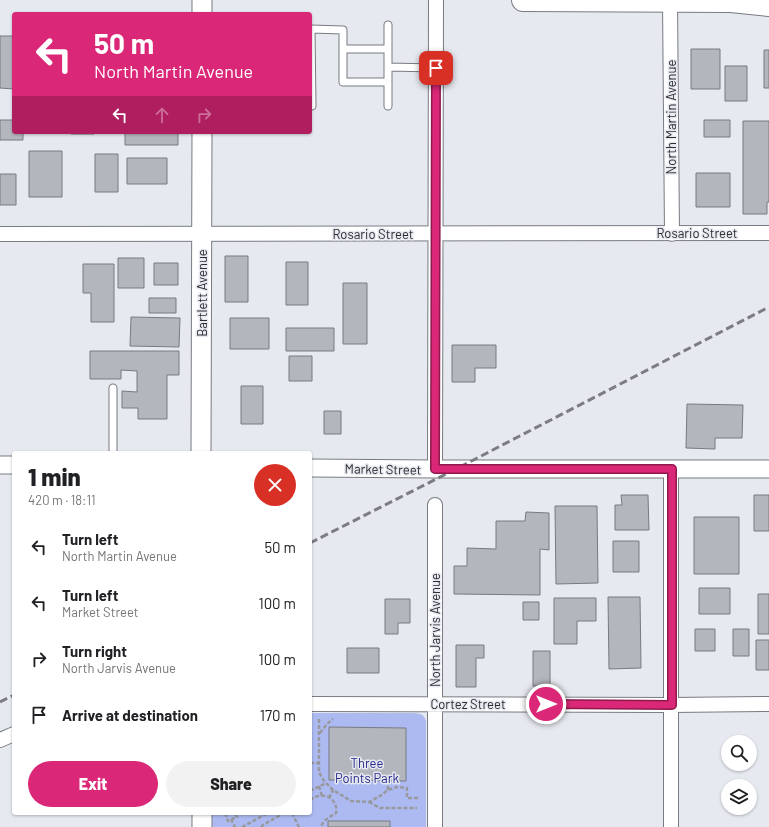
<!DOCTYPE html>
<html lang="en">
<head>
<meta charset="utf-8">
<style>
	:root { --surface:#fff; --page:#f2f2f2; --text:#202124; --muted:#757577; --accent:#db2777 }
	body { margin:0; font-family:Barlow,sans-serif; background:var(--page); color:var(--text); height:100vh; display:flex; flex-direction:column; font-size:15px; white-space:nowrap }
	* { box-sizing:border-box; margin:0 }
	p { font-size:13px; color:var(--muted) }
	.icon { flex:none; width:22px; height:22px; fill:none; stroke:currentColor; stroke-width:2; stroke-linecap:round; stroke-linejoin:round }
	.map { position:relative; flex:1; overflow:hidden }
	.sheet { position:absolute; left:12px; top:451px; width:300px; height:364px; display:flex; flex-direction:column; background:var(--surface); border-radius:4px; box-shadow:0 1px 3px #0004 }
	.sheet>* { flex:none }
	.top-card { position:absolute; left:12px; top:12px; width:300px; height:122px; border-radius:4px; box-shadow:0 1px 3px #0004; background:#db2777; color:#fff; overflow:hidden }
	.buttons { position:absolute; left:721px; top:735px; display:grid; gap:8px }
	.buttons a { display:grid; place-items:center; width:36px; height:36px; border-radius:50%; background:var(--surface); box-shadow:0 1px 3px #0004; font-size:20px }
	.pin { position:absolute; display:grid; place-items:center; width:34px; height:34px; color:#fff; margin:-17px; border-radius:8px; box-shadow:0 2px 6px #0006 }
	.me { position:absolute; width:44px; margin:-22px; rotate:90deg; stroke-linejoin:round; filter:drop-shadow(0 0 3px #0008) }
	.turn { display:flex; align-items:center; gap:14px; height:84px; padding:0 16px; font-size:18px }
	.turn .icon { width:52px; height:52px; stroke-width:2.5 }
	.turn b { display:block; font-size:28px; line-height:34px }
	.lanes { display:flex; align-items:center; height:38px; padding:0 16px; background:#0003; justify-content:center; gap:20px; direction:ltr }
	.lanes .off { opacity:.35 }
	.round { display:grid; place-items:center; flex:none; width:42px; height:42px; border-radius:21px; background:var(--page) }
	.overview { display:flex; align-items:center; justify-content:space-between; height:68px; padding:0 16px }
	h1 { font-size:24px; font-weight:800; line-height:30px }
	.cta { display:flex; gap:8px; margin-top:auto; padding:8px 16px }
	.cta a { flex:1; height:46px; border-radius:24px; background:var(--accent); color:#fff; font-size:16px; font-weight:800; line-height:46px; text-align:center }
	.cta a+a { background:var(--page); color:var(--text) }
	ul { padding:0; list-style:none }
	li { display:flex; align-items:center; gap:12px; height:56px; padding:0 16px }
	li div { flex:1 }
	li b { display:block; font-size:15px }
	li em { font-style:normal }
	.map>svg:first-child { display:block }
	.park { fill:#adbaf1 }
	.building { fill:#b4b6be; stroke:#787a81 }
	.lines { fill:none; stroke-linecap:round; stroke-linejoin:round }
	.service-casing { stroke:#797b82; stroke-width:9 }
	.minor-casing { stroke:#797b82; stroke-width:16 }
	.tertiary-casing { stroke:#797b82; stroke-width:19 }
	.secondary-casing { stroke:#797b82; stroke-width:21 }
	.primary-casing { stroke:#797b82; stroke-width:24 }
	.path { stroke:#97999e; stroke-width:2.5; stroke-dasharray:4 2; stroke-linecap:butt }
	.service { stroke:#fff; stroke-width:7 }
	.minor { stroke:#fff; stroke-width:14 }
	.tertiary { stroke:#fff; stroke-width:17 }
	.secondary { stroke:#fff; stroke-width:19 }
	.primary { stroke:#fff; stroke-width:22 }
	.rail { stroke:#7c7d82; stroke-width:3; stroke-dasharray:8 4; stroke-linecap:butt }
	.route-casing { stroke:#8e194d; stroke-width:10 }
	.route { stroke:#db2777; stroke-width:7 }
	.labels { text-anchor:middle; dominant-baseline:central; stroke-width:3; stroke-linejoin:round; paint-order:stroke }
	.street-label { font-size:13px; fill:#2d2d30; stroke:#e7e9f1 }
	.park-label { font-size:13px; fill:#26278b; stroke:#e7e9f1 }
</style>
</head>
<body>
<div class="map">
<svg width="769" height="827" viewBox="0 0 769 827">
	<rect width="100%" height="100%" fill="#e7e9f1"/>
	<path class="park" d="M310,713H411C418,713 424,713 426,721V827H211V813H310Z"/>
	<path class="building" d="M0,36H14V89L0,88Z
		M691,49H720V89H691Z
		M764,50H769V88H764Z
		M725,66H747V101H725Z
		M0,120H14V132H23V140H0Z
		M704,120H730V137H704Z
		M743,121H769V202H767V214H743Z
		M71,132H94V134H71Z
		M125,132H178V145H125Z
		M29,151H62V197H29Z
		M95,154H118V192H95Z
		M127,158H167V184H127Z
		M696,173H730V207H696Z
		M0,174H16V205H0Z
		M225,256H248V302H225Z
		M118,258H144V288H118Z
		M286,262H308V305H286Z
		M154,263H178V285H154Z
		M83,264H114V322H91V293H83Z
		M343,283H367V344H343Z
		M149,298H176V313H149Z
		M131,317L180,318L179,347L130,346Z
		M230,318H269V349H230Z
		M286,328H334V351H286Z
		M452,345H496V368H475V382H452Z
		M90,351H179V375H167V419H138V408H122V391L137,392V371L121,370V379H90Z
		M289,356H312V381H289Z
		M241,386H263V424H241Z
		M687,404L743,405L742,438H715V449L686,448Z
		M324,411H341V434H324Z
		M621,495H648L649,530H615V505H622Z
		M754,495H769V531H754Z
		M555,506H597L598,583L556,584Z
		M526,512L549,513V550L540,549V595L454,594V566H467V548L496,549V521H525Z
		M694,517H739V574H694Z
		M613,541H639V572H613Z
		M699,588H730V614H699Z
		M758,594H769V634H758Z
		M608,597H640L641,668L609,669Z
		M554,598H596V621H577V644H554Z
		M385,599H410V623H398V634H385Z
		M523,602H539V620H523Z
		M695,629H715V651H695Z
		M733,629H749V656H733Z
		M756,640H769V670H756Z
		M456,645H484V658H476V687H456Z
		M347,648H379V673H347Z
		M533,651H550V686H533Z
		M329,727L406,728V781L329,780Z
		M328,821H390V827H328Z"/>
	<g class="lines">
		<g class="service-casing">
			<path id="service" d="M388,25V106
				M343,49H388
				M388,67L436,68
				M312,106L311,29L343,30V82H388
				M113,388V453"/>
		</g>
		<g class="minor-casing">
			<path id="minor" d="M670,0L672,234
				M0,234L769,233
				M435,469L436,0
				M435,505V827
				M310,704L671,705L769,704
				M0,740L14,734
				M671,827V469"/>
		</g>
		<g class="tertiary-casing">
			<path id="tertiary" d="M0,465H14
				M310,468L435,469H769"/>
		</g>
		<g class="secondary-casing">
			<path id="secondary" d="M202,0V14
				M201,453L202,132
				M202,813V827"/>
		</g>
		<g class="primary-casing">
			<path id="primary" d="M523,0L731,1L769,5"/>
		</g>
		<path class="path" d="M319,719V772L322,778L326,783
			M320,733L327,724L333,719
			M310,763H319
			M319,786L322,796
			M388,790V780
			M310,791L326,783L333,790L351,801L369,802L380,796L388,790L397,787L407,788V798H418
			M329,798L333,790
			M310,800C313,798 316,796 320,796C330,794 338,803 336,813C330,817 323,820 321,827
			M369,802L380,808H417
			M225,813L228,821L237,817L235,813
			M292,813L299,827
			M231,819L235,827
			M242,827L268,813
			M261,827L263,825L284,813"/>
		<use href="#service" class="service"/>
		<use href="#minor" class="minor"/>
		<use href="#tertiary" class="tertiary"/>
		<use href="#secondary" class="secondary"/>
		<use href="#primary" class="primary"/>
		<path class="rail" d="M310,543L456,469L769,307
			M0,702L14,695"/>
	</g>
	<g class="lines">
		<g class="route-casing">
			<path id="route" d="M436,68L435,469H672V705L546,704"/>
		</g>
		<use href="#route" class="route"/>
	</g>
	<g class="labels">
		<g class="street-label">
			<text transform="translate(671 117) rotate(-90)">North Martin Avenue</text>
			<text x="697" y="233">Rosario Street</text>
			<text x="373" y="234">Rosario Street</text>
			<text transform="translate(202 293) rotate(-90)">Bartlett Avenue</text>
			<text transform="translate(383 469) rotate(1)">Market Street</text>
			<text transform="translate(435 630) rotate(-90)">North Jarvis Avenue</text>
			<text x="468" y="704">Cortez Street</text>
		</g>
		<g class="park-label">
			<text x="367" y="763">Three<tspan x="367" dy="15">Points Park</tspan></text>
		</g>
	</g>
</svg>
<div class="buttons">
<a><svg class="icon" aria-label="search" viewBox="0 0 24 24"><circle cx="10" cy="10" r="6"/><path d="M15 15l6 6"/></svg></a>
<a><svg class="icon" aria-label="layers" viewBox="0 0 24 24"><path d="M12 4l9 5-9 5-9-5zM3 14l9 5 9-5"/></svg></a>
</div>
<div class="pin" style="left:436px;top:68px;background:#d93025"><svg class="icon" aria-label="arrive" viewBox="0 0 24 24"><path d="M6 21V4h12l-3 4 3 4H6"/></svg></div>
<svg class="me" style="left:546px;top:704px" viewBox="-20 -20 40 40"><circle r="17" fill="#db2777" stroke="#fff" stroke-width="3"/><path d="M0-11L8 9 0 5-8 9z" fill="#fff"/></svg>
<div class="top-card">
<div class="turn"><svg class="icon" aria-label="left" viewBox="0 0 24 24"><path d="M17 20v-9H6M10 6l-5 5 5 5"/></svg><div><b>50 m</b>North Martin Avenue</div></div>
<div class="lanes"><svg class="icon" aria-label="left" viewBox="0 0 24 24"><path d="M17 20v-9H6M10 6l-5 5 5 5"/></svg><svg class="icon off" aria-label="ahead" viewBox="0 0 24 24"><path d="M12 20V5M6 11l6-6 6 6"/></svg><svg class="icon off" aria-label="right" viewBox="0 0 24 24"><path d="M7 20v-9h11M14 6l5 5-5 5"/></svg></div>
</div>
<section class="sheet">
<div class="overview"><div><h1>1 min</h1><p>420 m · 18:11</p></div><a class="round" style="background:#d93025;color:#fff"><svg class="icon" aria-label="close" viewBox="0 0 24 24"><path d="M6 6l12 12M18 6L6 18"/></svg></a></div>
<ul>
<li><svg class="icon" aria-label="left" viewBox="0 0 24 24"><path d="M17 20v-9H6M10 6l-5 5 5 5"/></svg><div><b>Turn left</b><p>North Martin Avenue</p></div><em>50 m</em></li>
<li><svg class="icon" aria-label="left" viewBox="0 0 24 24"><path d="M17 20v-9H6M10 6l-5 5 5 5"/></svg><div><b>Turn left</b><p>Market Street</p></div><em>100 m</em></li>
<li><svg class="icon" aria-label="right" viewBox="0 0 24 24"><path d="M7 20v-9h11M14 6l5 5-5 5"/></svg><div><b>Turn right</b><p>North Jarvis Avenue</p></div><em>100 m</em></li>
<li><svg class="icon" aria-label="arrive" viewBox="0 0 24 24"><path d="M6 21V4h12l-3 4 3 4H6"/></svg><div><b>Arrive at destination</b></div><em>170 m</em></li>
</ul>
<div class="cta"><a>Exit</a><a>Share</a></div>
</section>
</div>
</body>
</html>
